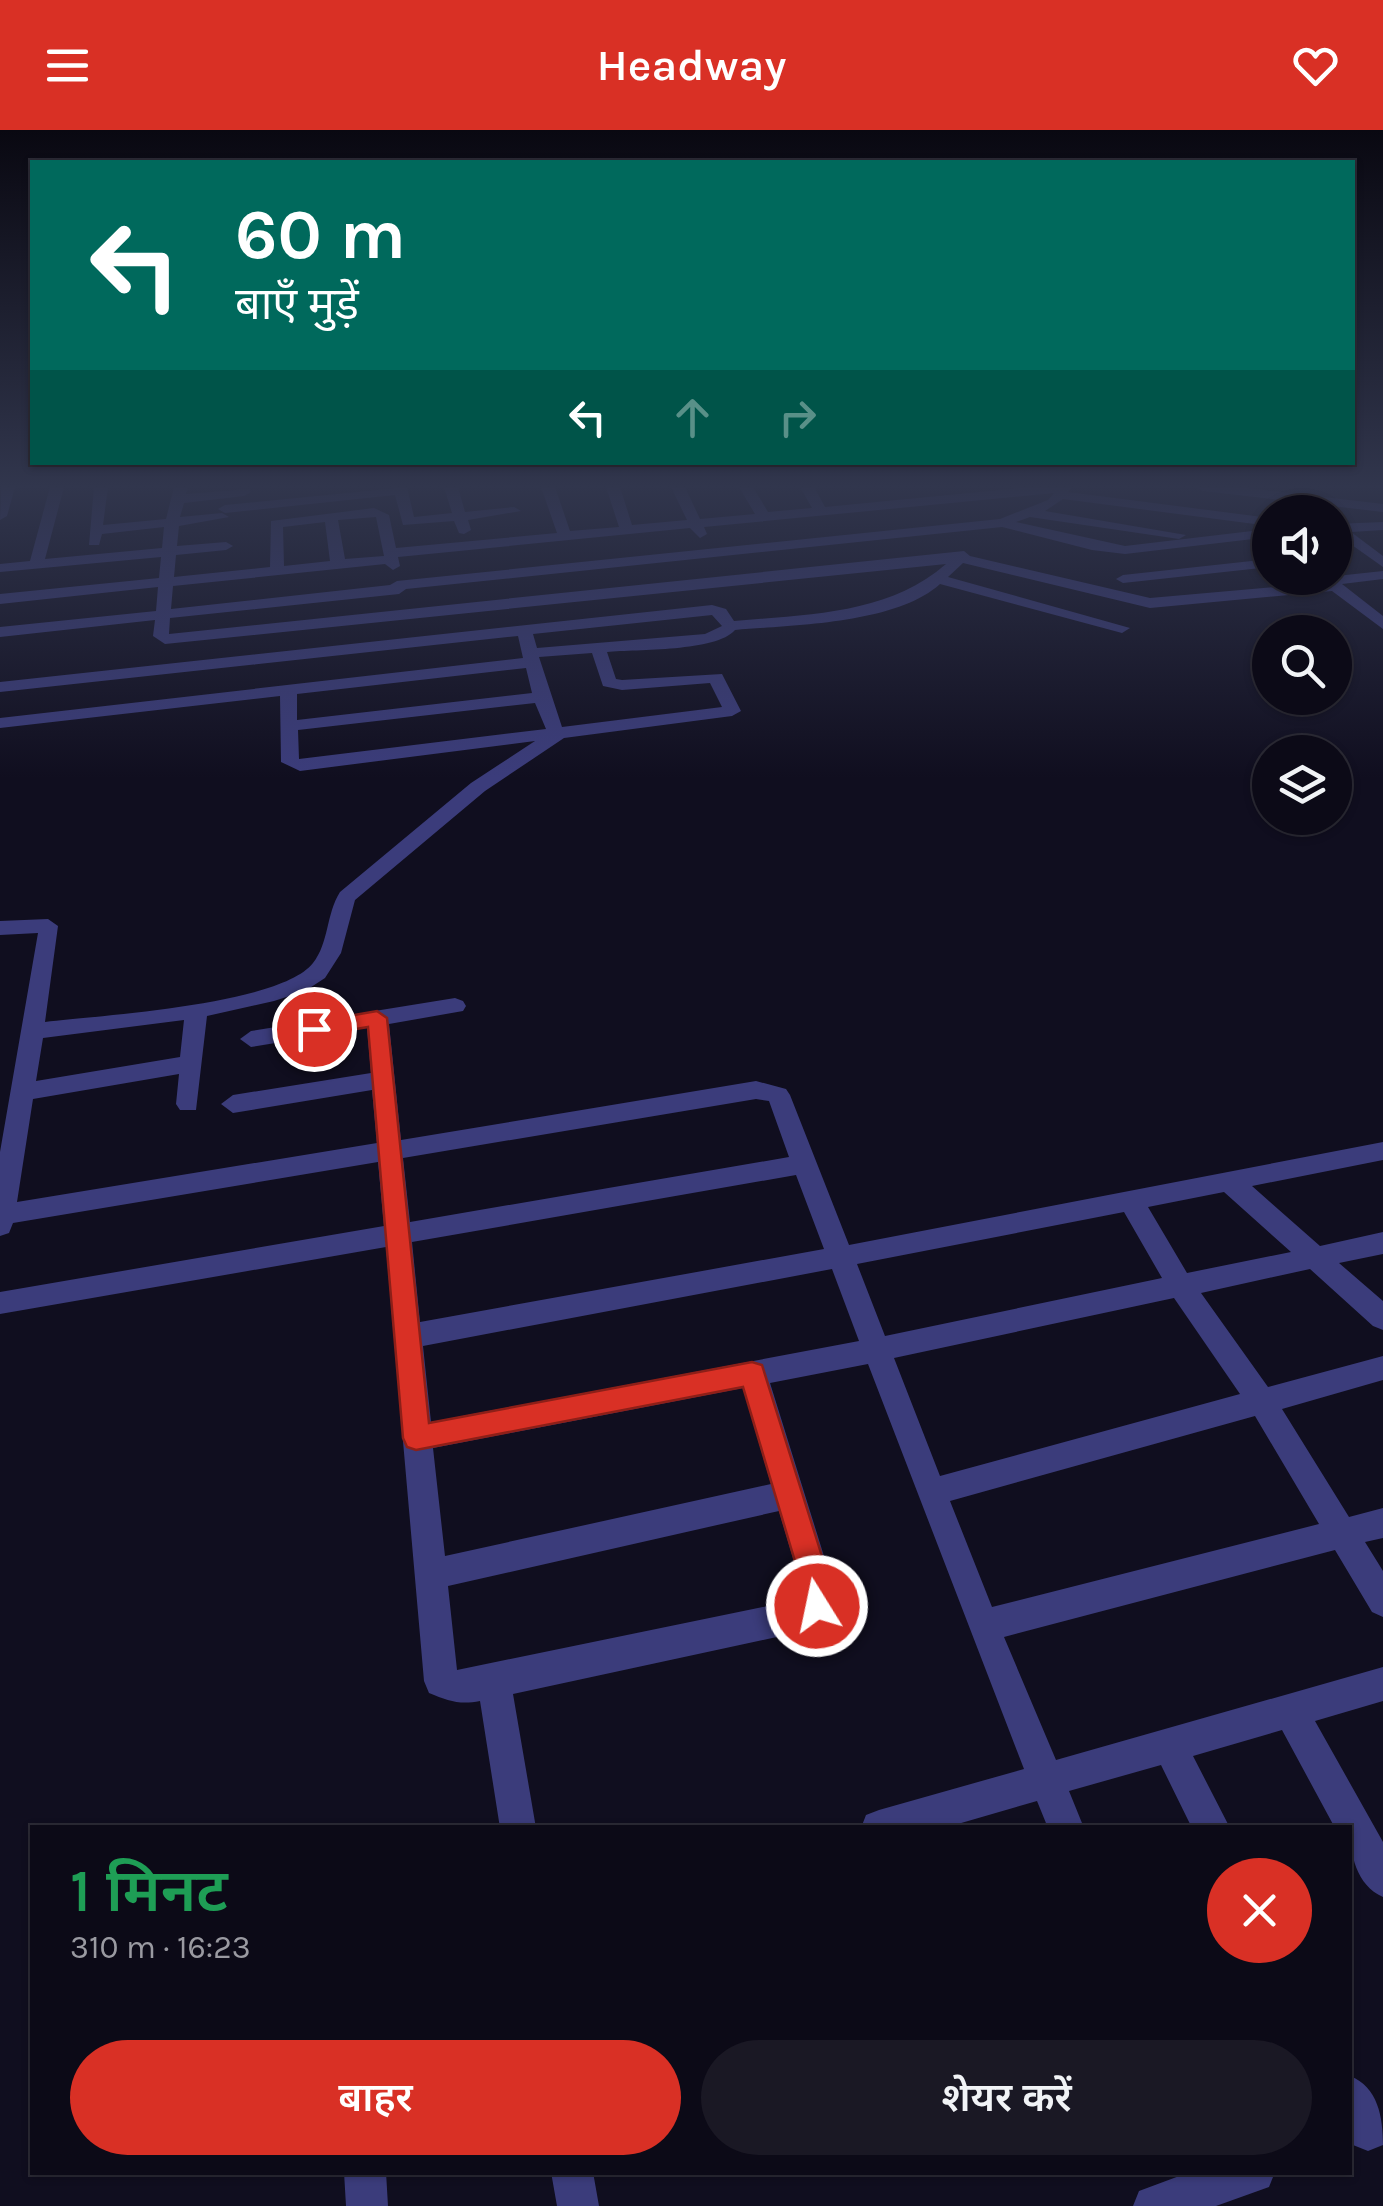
<!DOCTYPE html>
<html lang="hi">
<head>
<meta charset="utf-8">
<style>
	:root { --surface:#0c0a17; --page:#1a1824; --text:#f1f3f6; --muted:#9a9aa1; --line:#2c2b36; --accent:#d93025 }
	body { margin:0; font-family:Karla,"Noto Sans Devanagari",sans-serif; background:var(--page); color:var(--text); height:100vh; display:flex; flex-direction:column; font-size:38px; white-space:nowrap }
	* { box-sizing:border-box; margin:0 }
	p { font-size:32px; color:var(--muted) }
	.icon { flex:none; width:55px; height:55px; fill:none; stroke:currentColor; stroke-width:2; stroke-linecap:round; stroke-linejoin:round }
	.map { position:relative; flex:1; overflow:hidden }
	.drawer { position:absolute; left:30px; top:1695px; width:1322px; height:350px; display:flex; flex-direction:column; background:var(--surface); border-radius:0px; box-shadow:0 2px 8px #0004,0 0 0 2px var(--line) }
	.drawer>* { flex:none }
	.banner { position:absolute; left:30px; top:30px; width:1325px; height:305px; border-radius:0px; box-shadow:0 2px 8px #0004,0 0 0 2px var(--line); background:#00695c; color:#fff; overflow:hidden }
	.buttons { position:absolute; left:1252px; top:365px; display:grid; gap:20px }
	.buttons a { display:grid; place-items:center; width:100px; height:100px; border-radius:50%; background:var(--surface); box-shadow:0 2px 8px #0004,0 0 0 2px var(--line); font-size:50px }
	.pin { position:absolute; display:grid; place-items:center; width:85px; height:85px; color:#fff; margin:-42px; border:5px solid #fff; border-radius:50%; box-shadow:0 2px 10px #0007 }
	.me { position:absolute; width:110px; margin:-55px; rotate:350deg; stroke-linejoin:round; filter:drop-shadow(0 0 8px #0008) }
	.turn { display:flex; align-items:center; gap:35px; height:210px; padding:0 40px; font-size:45px }
	.turn .icon { width:130px; height:130px; stroke-width:2.5 }
	.turn b { display:block; font-size:70px; line-height:85px }
	.lanes { display:flex; align-items:center; height:95px; padding:0 40px; background:#0003; justify-content:center; gap:50px; direction:ltr }
	.lanes .off { opacity:.35 }
	.round { display:grid; place-items:center; flex:none; width:105px; height:105px; border-radius:52px; background:var(--page) }
	.head { display:flex; align-items:center; justify-content:space-between; height:170px; padding:0 40px }
	h1 { font-size:60px; font-weight:600; line-height:75px; color:#1e9e55 }
	.action { display:flex; gap:20px; margin-top:auto; padding:20px 40px }
	.action a { flex:1; height:115px; border-radius:60px; background:var(--accent); color:#fff; font-size:40px; font-weight:600; line-height:115px; text-align:center }
	.action a+a { background:var(--page); color:var(--text) }
	header { display:flex; justify-content:space-between; align-items:center; height:130px; padding:0 40px; background:var(--accent); color:#fff; font-size:45px; font-weight:600 }
	.map>svg:first-child { display:block }
	.lines { fill:none; stroke-linecap:round; stroke-linejoin:round }
	.minor { fill:#3b3c7b; fill-rule:evenodd }
	.route { fill:#d93025; stroke:#8d1f18; stroke-width:2.5 }
</style>
</head>
<body>
<header><svg class="icon" aria-label="menu" viewBox="0 0 24 24"><path d="M4 6h16M4 12h16M4 18h16"/></svg>Headway<svg class="icon" aria-label="heart" viewBox="0 0 24 24"><path d="M12 20l-8-8c-3-5 5-10 8-4 3-6 11-1 8 4z"/></svg></header>
<div class="map">
<svg width="1383" height="2076" viewBox="0 0 1383 2076">
	<rect width="100%" height="100%" fill="#100e1f"/>
	<g class="lines">
		<path class="minor" d="M1,357H15L7,386L0,390Z
			M50,357H64L45,429L162,418L164,397L102,404L99,415H89L94,357H108L103,395L166,389L174,357H188L186,364L249,359L251,362L244,366L184,373L180,387L222,383L229,387L179,396L177,416L226,412L233,416L226,420L176,425L174,447L270,437L271,391L374,378L389,385L396,418L557,403L541,357H555L570,401L619,397L606,357H620L632,395L687,390L671,357H685L700,389L755,384L739,357H753L768,382L812,378L800,357H814L825,377L1032,357H1072L1068,362L1270,388V396L1063,369L1045,381L1186,405L1179,409L1030,387L1016,392L1125,416L1269,399L1270,407L1125,424L1092,420L1002,397L406,459L399,464L170,488L169,504L964,421L970,426L1150,468L1322,453L1318,448L1383,441V449L1342,454L1383,486V499L1332,461L1150,478L963,433L948,447L1130,498L1122,503L940,454C896,494 792,495 735,500C716,522 637,519 607,522L616,549L622,550L722,544L741,581L732,586L564,608L485,661L355,770L341,823L325,848L305,861L274,871L207,886L196,980H180L176,974L179,944L33,969L17,1072L377,1013L372,960L233,983L221,974L233,965L371,943L367,898L251,917L240,909L251,901L455,868L463,871L466,876L463,881L389,894L401,1010L756,951L786,959L790,965L849,1115L1383,1012V1030L1252,1056L1320,1116L1383,1102V1124L1339,1133L1383,1171V1200L1373,1196L1310,1139L1201,1163L1268,1257L1383,1226V1250L1282,1279L1349,1387L1383,1378V1408L1365,1412L1383,1441V1487L1372,1482L1335,1420L1004,1507L1056,1630L1383,1537V1571L1315,1591L1383,1712V1767C1356,1755 1350,1724 1350,1698H1335L1282,1600L1193,1626L1230,1698H1192L1161,1635L1069,1661L1084,1698H1048L1037,1671L944,1698H861L866,1685L879,1680L1024,1639L868,1234L770,1253L833,1455V1476L829,1487L795,1503L513,1564L536,1698H500L480,1571C460,1575 448,1571 429,1563L424,1551L386,1117L0,1184V1162L384,1096L378,1032L13,1093L9,1103L0,1106V1022L38,803L0,805V791L48,789L58,796L45,892C101,885 280,875 313,833C329,813 326,784 340,762L471,653L535,611L300,641L281,632L280,566L0,598V588L523,528L518,506L0,562V552L712,475L726,479L734,491C809,484 887,485 946,434L165,514L153,506L155,490L0,507V497L156,481L158,457L0,474V464L159,448L161,427L0,442V434L30,431ZM1054,363L1048,370L1000,389L397,451L390,455L171,479L173,456L385,434L393,440L400,436L398,427L690,398L700,408L707,404L704,397ZM376,387L384,426L345,429L338,390ZM325,392L330,431L284,436L283,397ZM712,485L722,496L705,504L537,518L533,504ZM592,523L603,556L622,560L710,553L722,577L562,597L539,527ZM526,538L532,563L297,590V564ZM535,573L546,599L299,629L298,600ZM184,890L180,927L36,951L43,908ZM756,969L769,971L789,1027L410,1092L403,1028ZM796,1045L824,1119L420,1192L412,1112ZM1224,1062L1291,1122L1187,1143L1148,1077ZM1124,1082L1162,1148L885,1206L857,1134ZM832,1139L859,1211L431,1292L423,1216ZM1174,1168L1240,1264L940,1346L894,1228ZM743,1258L771,1354L445,1426L433,1318ZM1255,1286L1319,1394L992,1477L950,1371ZM779,1381L801,1455V1467L792,1471L457,1540L448,1456Z
			M407,357L414,387L452,383L444,357H458L465,382L514,377L521,381L468,390L471,400L464,404L459,403L454,391L403,395L395,365L225,383L218,379L225,375Z
			M1196,357H1238L1383,374V382L1203,361Z
			M1383,392V400L1351,402L1383,426V437L1335,403V394Z
			M1270,429V437L1123,453L1116,449L1123,445Z
			M1350,1946C1378,1957 1383,1987 1383,2015L1368,2021L1353,2015L1350,2008Z
			M344,2042H386L388,2076H346Z
			M551,2042H593L599,2076H557Z
			M1190,2042H1275L1269,2057L1216,2076H1133L1139,2061Z"/>
	</g>
	<linearGradient id="sky" x2="0" y2="1"><stop stop-color="#090811"/><stop offset="0.55" stop-color="#31364d"/><stop offset="1" stop-color="#31364d" stop-opacity="0"/></linearGradient>
	<rect width="1383" height="648" fill="url(#sky)"/>
	<path class="route" d="M377,881L387,888L429,1293L752,1232L762,1235L831,1455L827,1486L817,1491L806,1486L802,1455L743,1257L416,1320L407,1317L403,1308L368,897L314,906L304,899L314,892Z"/>
</svg>
<div class="buttons">
<a><svg class="icon" aria-label="sound" viewBox="0 0 24 24"><path d="M4 9h4l5-4v14l-5-4H4zM17 9q2 3 0 6"/></svg></a>
<a><svg class="icon" aria-label="search" viewBox="0 0 24 24"><circle cx="10" cy="10" r="6"/><path d="M15 15l6 6"/></svg></a>
<a><svg class="icon" aria-label="layers" viewBox="0 0 24 24"><path d="M12 4l9 5-9 5-9-5zM3 14l9 5 9-5"/></svg></a>
</div>
<div class="pin" style="left:314px;top:899px;background:#d93025"><svg class="icon" aria-label="arrive" viewBox="0 0 24 24"><path d="M6 21V4h12l-3 4 3 4H6"/></svg></div>
<svg class="me" style="left:817px;top:1476px" viewBox="-20 -20 40 40"><circle r="17" fill="#d93025" stroke="#fff" stroke-width="3"/><path d="M0-11L8 9 0 5-8 9z" fill="#fff"/></svg>
<div class="banner">
<div class="turn"><svg class="icon" aria-label="left" viewBox="0 0 24 24"><path d="M17 20v-9H6M10 6l-5 5 5 5"/></svg><div><b>60 m</b>बाएँ मुड़ें</div></div>
<div class="lanes"><svg class="icon" aria-label="left" viewBox="0 0 24 24"><path d="M17 20v-9H6M10 6l-5 5 5 5"/></svg><svg class="icon off" aria-label="ahead" viewBox="0 0 24 24"><path d="M12 20V5M6 11l6-6 6 6"/></svg><svg class="icon off" aria-label="right" viewBox="0 0 24 24"><path d="M7 20v-9h11M14 6l5 5-5 5"/></svg></div>
</div>
<section class="drawer">
<div class="head"><div><h1>1 मिनट</h1><p>310 m · 16:23</p></div><a class="round" style="background:#d93025;color:#fff"><svg class="icon" aria-label="close" viewBox="0 0 24 24"><path d="M6 6l12 12M18 6L6 18"/></svg></a></div>
<div class="action"><a>बाहर</a><a>शेयर करें</a></div>
</section>
</div>
</body>
</html>
